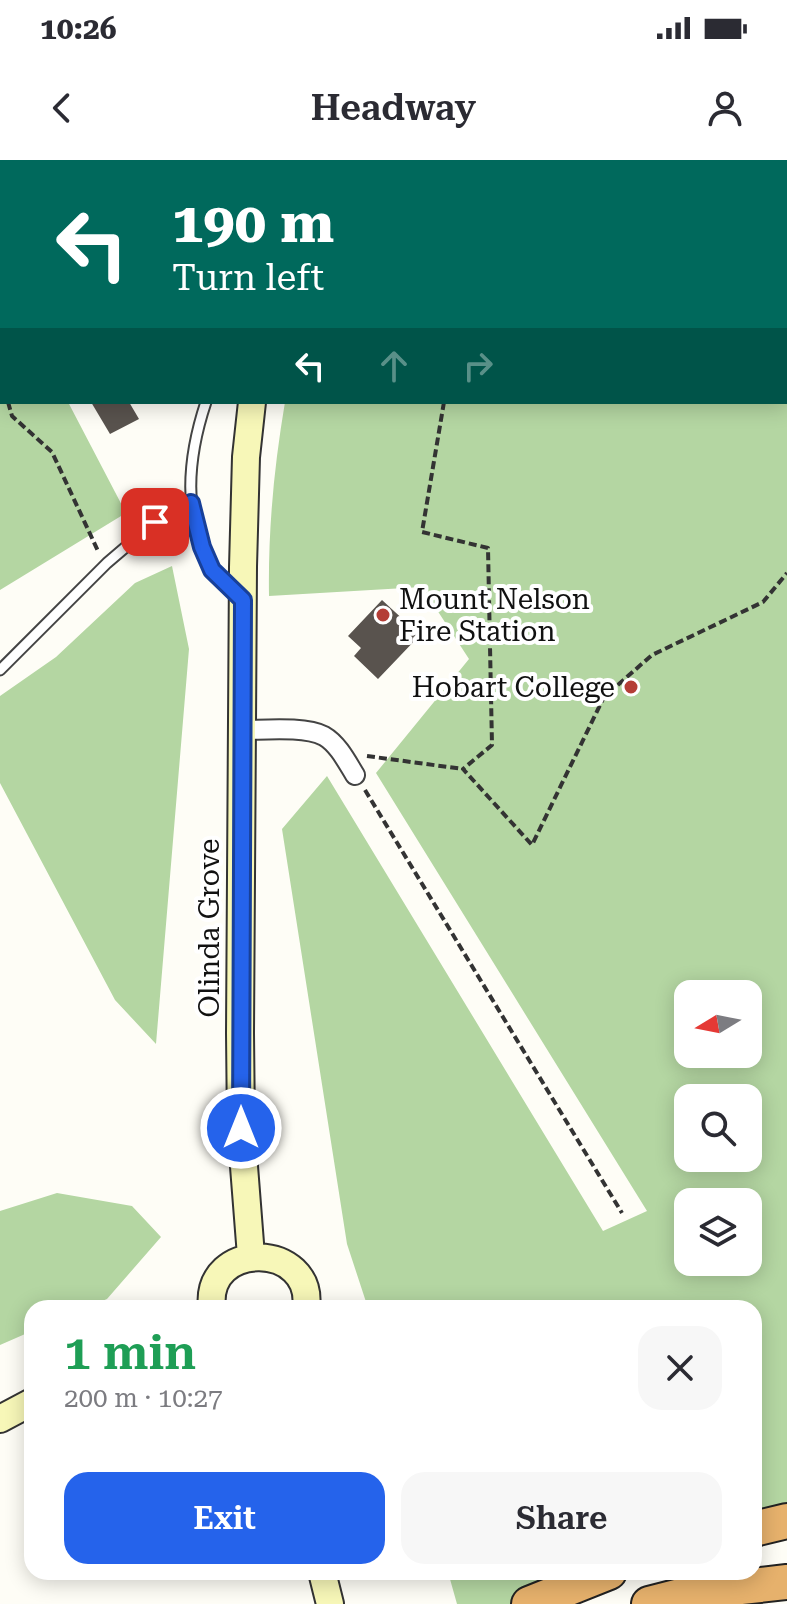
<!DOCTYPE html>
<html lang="en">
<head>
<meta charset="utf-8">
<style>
	:root { --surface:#fff; --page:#f7f7f7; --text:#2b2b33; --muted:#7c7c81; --accent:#2563eb }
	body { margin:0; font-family:"Roboto Serif",serif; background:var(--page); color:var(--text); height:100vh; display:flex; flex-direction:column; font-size:30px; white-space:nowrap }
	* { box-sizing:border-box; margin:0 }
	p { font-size:26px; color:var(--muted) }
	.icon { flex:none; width:44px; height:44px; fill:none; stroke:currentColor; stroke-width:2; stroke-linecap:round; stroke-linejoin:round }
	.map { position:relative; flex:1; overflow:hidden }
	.details { position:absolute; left:24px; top:1140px; width:738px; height:280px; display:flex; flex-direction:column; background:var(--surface); border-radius:24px; box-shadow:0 4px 20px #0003 }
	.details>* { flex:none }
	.hud { position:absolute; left:0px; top:0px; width:788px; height:244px; box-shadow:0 4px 20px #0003; background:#00695c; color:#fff; overflow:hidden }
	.needle { width:52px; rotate:260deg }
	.fabs { position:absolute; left:674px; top:820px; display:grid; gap:16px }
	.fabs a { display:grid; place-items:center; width:88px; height:88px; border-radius:16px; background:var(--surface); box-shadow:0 4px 20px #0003; font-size:40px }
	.pin { position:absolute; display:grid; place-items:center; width:68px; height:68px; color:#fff; margin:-34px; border-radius:16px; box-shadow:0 4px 12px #0006 }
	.me { position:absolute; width:88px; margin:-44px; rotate:0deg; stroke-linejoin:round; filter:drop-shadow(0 0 6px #0008) }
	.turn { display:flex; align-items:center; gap:28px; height:168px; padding:0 40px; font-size:36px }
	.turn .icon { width:104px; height:104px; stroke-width:2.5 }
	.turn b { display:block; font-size:56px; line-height:68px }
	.lanes { display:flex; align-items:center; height:76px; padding:0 40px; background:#0003; justify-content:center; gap:40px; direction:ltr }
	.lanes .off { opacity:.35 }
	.round { display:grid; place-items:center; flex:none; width:84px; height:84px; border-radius:24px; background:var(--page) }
	.overview { display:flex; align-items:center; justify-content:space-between; height:136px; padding:0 40px }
	h1 { font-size:48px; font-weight:600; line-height:60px; color:#1e9e55 }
	.button { display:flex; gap:16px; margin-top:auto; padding:16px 40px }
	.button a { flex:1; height:92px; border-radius:24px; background:var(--accent); color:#fff; font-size:32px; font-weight:600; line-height:92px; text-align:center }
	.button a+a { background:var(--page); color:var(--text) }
	.status { display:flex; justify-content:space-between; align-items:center; height:56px; padding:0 40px; background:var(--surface); direction:ltr }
	.status svg { height:22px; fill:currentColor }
	header { display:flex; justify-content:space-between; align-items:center; height:104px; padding:0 40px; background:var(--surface); font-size:36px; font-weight:600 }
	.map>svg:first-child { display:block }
	.forest { fill:#b4d6a2; fill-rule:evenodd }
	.building { fill:#59534e }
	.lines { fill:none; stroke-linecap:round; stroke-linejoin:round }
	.lane-casing { stroke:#444; stroke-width:13 }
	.street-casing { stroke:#444; stroke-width:22 }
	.secondary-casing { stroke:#333; stroke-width:30 }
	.highway-casing { stroke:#222; stroke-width:38 }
	.path { stroke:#333; stroke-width:4; stroke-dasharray:8 4; stroke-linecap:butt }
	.lane { stroke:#fff; stroke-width:9 }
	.street { stroke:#fff; stroke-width:18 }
	.secondary { stroke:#f7f7b8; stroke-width:26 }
	.highway { stroke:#e6b16c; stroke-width:34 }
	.route-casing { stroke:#184099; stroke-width:20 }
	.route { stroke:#2563eb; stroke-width:14 }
	.poi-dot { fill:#b43e36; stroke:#fff; stroke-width:3 }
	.labels { text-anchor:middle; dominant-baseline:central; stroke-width:8; stroke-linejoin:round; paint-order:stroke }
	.poi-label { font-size:28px; fill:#111; stroke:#fff; text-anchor:start }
	.street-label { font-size:28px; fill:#111; stroke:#fff }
</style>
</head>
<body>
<div class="status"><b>10:26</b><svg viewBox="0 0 49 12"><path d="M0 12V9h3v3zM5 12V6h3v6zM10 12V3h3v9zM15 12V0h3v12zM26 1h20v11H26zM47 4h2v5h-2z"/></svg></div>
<header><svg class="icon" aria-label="back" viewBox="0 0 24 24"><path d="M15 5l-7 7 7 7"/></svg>Headway<svg class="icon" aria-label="person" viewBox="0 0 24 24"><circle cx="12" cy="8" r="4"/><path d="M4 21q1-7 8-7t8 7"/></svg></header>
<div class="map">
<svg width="787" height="1444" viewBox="0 0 787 1444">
	<rect width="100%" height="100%" fill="#fefdf6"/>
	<path class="forest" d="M422,0H787V1361L754,1369V1148H368L347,1084L282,669L327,616L603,1071L647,1051L376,613L469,499L422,427L269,436C268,370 274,307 285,242H786V2H420ZM688,834H748V894H688ZM688,938H748V998H688ZM688,1042H748V1102H688Z
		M0,114L2,242H68L126,353L0,430Z
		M172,406L189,489L156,884L115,840L0,623V536L56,497L135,423Z
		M57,1033L132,1046L161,1077L107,1139L85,1148H32V1171L0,1185V1051Z
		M448,1412H609L529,1444H457Z"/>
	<path class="building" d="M91,242H129L139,259L110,274Z
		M382,440L420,475L378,519L354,496L361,488L348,476Z"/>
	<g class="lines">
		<g class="lane-casing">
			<path id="lane" d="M206,242C188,296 182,356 211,407C216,418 229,426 237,434
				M0,510L107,403L155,362L191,343"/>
		</g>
		<g class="street-casing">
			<path id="street" d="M242,570C264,570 305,566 324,576C338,584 347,602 355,615"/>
		</g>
		<g class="secondary-casing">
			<path id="secondary" d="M375,2L377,0
				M251,1096L241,968L240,873L243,407L246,297L252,242
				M212,1148C204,1079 315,1082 306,1148
				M0,1259L32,1242
				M322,1412L330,1444"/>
		</g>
		<g class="highway-casing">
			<path id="highway" d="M754,1369L787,1361
				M529,1444L609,1412
				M649,1444L696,1432L787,1422"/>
		</g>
		<path class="path" d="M564,2L565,0
			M0,174L2,175
			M0,217L2,223
			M8,242L12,256L52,292L98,391
			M444,242L422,372L488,388L492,585L463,609L532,685L604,537L652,495L763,442L787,413
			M367,596L463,609
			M365,630L622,1053"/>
		<use href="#lane" class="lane"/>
		<use href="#street" class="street"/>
		<use href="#secondary" class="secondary"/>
		<use href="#highway" class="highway"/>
	</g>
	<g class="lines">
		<g class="route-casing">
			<path id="route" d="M155,362L191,343L202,387L212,410L243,440L241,968"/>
		</g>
		<use href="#route" class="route"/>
	</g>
	<g class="poi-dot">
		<circle cx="383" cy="455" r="8"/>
		<circle cx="631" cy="527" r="8"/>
	</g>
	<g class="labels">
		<g class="poi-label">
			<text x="399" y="439">Mount Nelson<tspan x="399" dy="32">Fire Station</tspan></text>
			<text x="615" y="527" text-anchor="end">Hobart College</text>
		</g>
		<g class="street-label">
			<text transform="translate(209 768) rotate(-90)">Olinda Grove</text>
		</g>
	</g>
</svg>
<div class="fabs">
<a><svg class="needle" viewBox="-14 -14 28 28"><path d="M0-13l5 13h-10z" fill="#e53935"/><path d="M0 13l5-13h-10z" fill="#7c7c81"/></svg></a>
<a><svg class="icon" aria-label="search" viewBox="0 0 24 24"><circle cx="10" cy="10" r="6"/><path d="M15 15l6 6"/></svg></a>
<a><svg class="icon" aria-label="layers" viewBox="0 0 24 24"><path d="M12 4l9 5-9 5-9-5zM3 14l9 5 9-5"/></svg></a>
</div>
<div class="pin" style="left:155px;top:362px;background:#d93025"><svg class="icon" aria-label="arrive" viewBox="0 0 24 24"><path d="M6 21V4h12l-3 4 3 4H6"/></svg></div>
<svg class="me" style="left:241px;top:968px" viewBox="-20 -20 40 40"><circle r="17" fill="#2563eb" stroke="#fff" stroke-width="3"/><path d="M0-11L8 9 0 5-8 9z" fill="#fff"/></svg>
<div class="hud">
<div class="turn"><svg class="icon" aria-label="left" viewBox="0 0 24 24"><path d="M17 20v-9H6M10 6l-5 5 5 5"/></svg><div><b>190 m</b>Turn left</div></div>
<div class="lanes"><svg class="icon" aria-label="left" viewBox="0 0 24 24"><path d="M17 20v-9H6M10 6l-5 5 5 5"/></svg><svg class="icon off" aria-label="ahead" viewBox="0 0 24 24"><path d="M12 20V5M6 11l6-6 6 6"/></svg><svg class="icon off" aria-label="right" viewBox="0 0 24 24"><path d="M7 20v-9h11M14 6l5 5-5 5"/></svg></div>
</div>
<section class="details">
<div class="overview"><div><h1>1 min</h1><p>200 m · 10:27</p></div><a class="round"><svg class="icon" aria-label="close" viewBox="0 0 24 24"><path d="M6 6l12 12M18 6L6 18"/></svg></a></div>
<div class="button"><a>Exit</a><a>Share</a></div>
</section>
</div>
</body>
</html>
